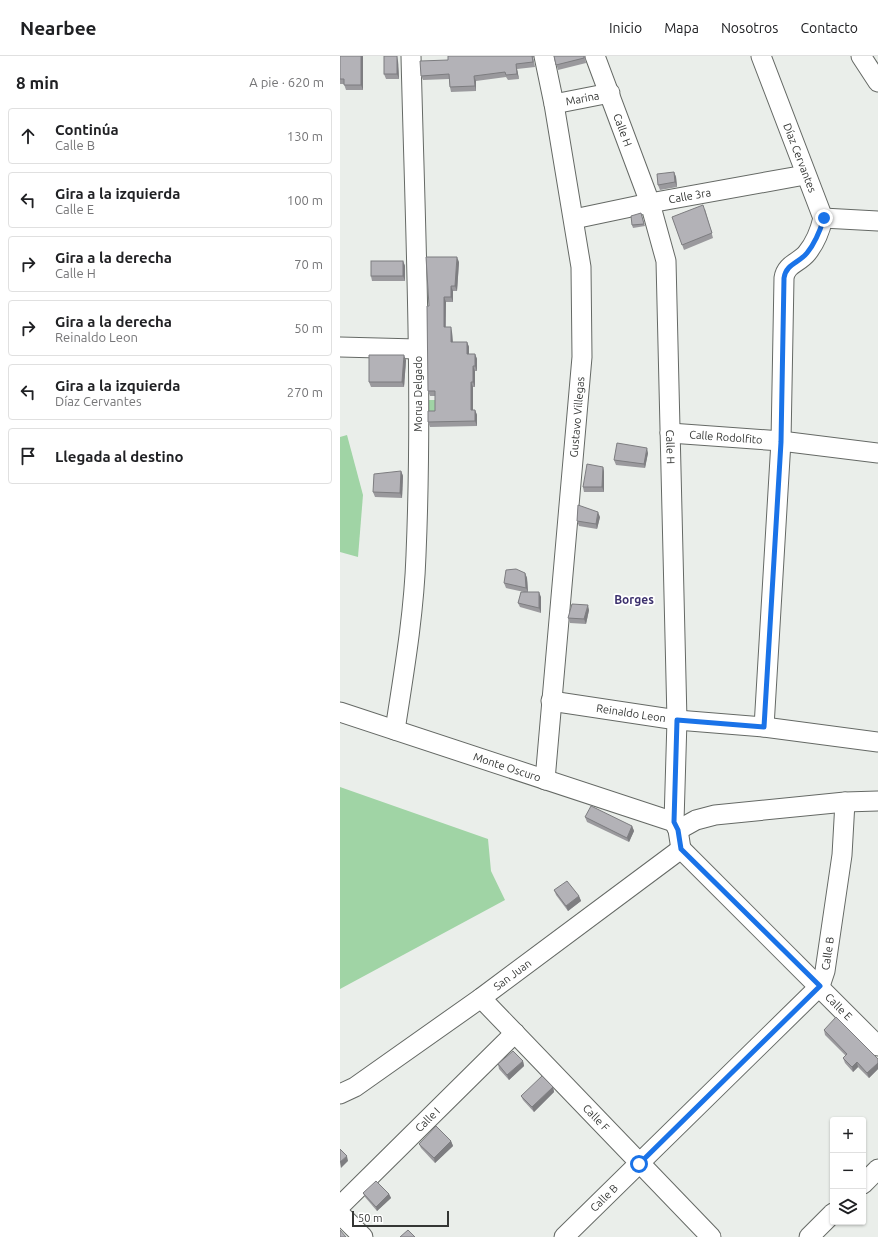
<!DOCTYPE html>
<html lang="es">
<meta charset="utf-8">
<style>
body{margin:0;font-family:Ubuntu,sans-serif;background:#f2f2f2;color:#202124}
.controls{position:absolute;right:12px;bottom:12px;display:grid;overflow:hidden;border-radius:4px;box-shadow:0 1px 3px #0004}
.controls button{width:36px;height:36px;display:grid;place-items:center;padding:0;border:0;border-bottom:1px solid #e0e0e0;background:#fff;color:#202124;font:20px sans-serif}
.scale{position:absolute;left:12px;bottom:10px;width:97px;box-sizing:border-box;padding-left:4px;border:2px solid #343634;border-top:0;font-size:11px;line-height:14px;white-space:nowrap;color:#343634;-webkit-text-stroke:3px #fff;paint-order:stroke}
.stop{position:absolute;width:12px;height:12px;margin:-9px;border:3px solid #1a73e8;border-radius:50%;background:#fff}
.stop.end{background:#1a73e8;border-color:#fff;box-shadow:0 1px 4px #0008}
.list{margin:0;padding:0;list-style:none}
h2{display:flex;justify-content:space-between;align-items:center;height:52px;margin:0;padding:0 16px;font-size:17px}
h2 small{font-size:13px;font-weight:400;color:#757577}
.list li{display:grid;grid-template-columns:26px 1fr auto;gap:12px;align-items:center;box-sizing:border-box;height:56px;margin:0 8px 8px;padding:0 8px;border:1px solid #e0e0e0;border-radius:4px}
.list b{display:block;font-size:15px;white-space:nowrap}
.list p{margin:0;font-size:13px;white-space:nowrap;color:#757577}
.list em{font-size:13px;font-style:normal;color:#757577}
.icon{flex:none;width:22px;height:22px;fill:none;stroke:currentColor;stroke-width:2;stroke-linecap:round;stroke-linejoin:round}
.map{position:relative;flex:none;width:538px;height:1181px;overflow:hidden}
header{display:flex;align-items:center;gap:24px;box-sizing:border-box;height:56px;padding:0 20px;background:#fff;border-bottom:1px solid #e0e0e0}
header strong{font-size:19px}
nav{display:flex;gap:22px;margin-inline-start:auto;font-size:14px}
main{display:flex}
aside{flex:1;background:#fff}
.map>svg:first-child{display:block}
.green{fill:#a0d4a5}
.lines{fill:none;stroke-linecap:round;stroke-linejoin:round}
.minor-casing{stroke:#656965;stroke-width:21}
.minor{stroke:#fff;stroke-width:19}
.wall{fill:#9a999d}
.shaded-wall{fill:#7d7d80}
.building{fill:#b3b2b7;stroke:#7d7d80}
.route{stroke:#1a73e8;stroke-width:5}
.labels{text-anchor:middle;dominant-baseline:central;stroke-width:3.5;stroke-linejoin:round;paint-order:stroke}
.street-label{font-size:11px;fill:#343634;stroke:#fff}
.neighbourhood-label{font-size:12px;font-weight:bold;fill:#3c316d;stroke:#fff}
</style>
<header>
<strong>Nearbee</strong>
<nav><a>Inicio</a><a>Mapa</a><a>Nosotros</a><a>Contacto</a></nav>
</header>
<main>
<aside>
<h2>8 min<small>A pie · 620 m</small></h2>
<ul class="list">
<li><svg class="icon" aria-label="ahead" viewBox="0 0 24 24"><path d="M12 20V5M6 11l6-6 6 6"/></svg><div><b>Continúa</b><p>Calle B</p></div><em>130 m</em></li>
<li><svg class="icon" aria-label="left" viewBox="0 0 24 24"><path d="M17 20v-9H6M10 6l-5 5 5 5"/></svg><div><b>Gira a la izquierda</b><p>Calle E</p></div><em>100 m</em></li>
<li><svg class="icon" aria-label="right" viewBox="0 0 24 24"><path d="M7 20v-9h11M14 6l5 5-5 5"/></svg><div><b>Gira a la derecha</b><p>Calle H</p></div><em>70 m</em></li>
<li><svg class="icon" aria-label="right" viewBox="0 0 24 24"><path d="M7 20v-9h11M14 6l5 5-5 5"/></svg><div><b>Gira a la derecha</b><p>Reinaldo Leon</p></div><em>50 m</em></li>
<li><svg class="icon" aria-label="left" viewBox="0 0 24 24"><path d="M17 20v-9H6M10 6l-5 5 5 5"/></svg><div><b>Gira a la izquierda</b><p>Díaz Cervantes</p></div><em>270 m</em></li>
<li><svg class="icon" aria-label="arrive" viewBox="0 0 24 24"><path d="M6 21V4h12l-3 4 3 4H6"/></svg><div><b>Llegada al destino</b></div></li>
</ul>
</aside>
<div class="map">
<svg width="538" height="1181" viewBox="0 0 538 1181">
<rect width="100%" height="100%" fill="#eaeeea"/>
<g class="green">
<rect x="83" y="344" width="14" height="14"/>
<path d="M7,379L23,439L18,501L0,496V381Z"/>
<path d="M0,731L148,783L151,815L165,844L0,933Z"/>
</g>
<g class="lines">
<defs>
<g id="minor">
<path d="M204,0L214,48L241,211L242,301L205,724"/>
<path id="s1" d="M255,0L310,147L326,205L337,664L334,766L338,774L341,793"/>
<path id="s2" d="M421,0L483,162C480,175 476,186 467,197C459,207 446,208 444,222L441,385L424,671"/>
<path d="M521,0L538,26"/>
<path id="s3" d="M214,48L270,37"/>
<path d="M483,162L538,165"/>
<path id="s4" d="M234,163L310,147L465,119"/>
<path d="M0,291L77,293"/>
<path id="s5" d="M330,377L441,385L538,397"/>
<path id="s6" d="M211,645L337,664L424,671L538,686"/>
<path id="s7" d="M0,656L334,766"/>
<path d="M55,674C64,616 74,558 76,499C83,333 75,166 71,0"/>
<path d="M338,774L356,764L375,759L505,746L538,745"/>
<path id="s8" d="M341,793L538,990"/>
<path id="s9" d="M141,942L371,1181"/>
<path id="s10" d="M0,1038L15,1031L141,942L341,793"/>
<path d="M523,1128L538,1113"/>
<path id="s11" d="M0,1150L175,977"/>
<path d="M0,1158L23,1181"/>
<path id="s12" d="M224,1181L480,930L485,915L502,799L505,746"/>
<path d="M469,1181L493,1157"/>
</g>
</defs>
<use href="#minor" class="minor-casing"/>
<use href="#minor" class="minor"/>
</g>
<g class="wall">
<path d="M0,0H23V34H6L4,28H0Z"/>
<path d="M108,0H194L193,2L195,11L177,13L179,23L168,24L166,21L136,25V35L111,36L110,31L109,23L83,24L81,20L108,4Z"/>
<path d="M214,0H245L246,7L218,14Z"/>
<path d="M58,5L59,23H46L44,18Z"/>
<path d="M334,116L336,121L337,131L320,134L318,129Z"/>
<path d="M365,153L373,182L344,194L332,161Z"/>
<path d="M301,157L305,170L293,172L292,169Z"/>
<path d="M63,205L65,210V225H32L31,220Z"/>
<path d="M119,206L117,235H113V246H106V271L112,276L113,286H127L129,291V298H135L137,303V315H135V331H133V354H135L137,359V370L90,371L88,366L95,355V340H90L88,335L89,250Z"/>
<path d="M66,304L64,331H31L29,326Z"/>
<path d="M308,397L305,412L276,409L274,404Z"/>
<path d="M263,411L264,416V436H244L243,431Z"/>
<path d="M61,415L63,420L62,442L35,441L33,436Z"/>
<path d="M260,461L257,473L239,470L237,465Z"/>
<path d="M185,517L187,522L188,536L201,541V557L180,551L178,547L184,536L166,532L164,527Z"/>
<path d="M249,554L246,568L230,567L228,562Z"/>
<path d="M245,761L292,770L294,775L289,786L247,766Z"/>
<path d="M214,834L239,840L241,845L228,855L216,839Z"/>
<path d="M484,974L538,1003V1013L529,1022L518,1011L513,1016L505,1007L503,1002L506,1000L485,979Z"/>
<path d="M183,1005L184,1010L169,1024L159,1013L158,1008Z"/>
<path d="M213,1031L214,1036L194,1056L183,1044L181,1040Z"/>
<path d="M111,1085L113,1090L95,1107L81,1092L79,1088Z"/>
<path d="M23,1137L49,1138L51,1142L37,1155L25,1141Z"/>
</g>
<g class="shaded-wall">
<path d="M21,0H23V34L21,29Z"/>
<path d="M57,0L58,5L59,23L57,18Z"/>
<path d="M192,0H194L193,2L195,11Z"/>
<path d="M176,8L179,23L177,18Z"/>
<path d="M134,20L136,25V35L135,30Z"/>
<path d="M334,116L336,121L337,131L335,126Z"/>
<path d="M117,201L119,206L117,235L115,230Z"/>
<path d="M63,205L65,210V225L63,220Z"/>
<path d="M111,230L113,235V246L111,241Z"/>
<path d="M104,241L106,246L105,276L104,271Z"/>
<path d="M111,271L112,276L113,291L111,286Z"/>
<path d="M127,286L129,291V303L127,298Z"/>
<path d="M135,298L137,303V315L135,310Z"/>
<path d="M64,299L66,304L64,331L62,326Z"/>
<path d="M133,310L135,315V331L133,326Z"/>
<path d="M131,326L133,331V359L131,354Z"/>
<path d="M135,354L137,359V370L135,365Z"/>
<path d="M307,392L308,397L305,412L304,408Z"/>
<path d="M263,411L264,416V436L262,431Z"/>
<path d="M61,415L63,420L62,442L60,437Z"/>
<path d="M258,456L260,461L257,473L256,468Z"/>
<path d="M185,517L187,522L188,536L186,532Z"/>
<path d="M199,536L201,541V557L199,552Z"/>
<path d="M248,549L249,554L246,568L244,563Z"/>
<path d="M292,770L294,775L289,786L287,782Z"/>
<path d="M239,840L241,845L228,855L226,850Z"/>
<path d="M183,1005L184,1010L169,1024L167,1019Z"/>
<path d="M517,1006L518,1011L513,1016L512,1011Z"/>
<path d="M538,1007V1013L529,1022L527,1017Z"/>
<path d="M213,1031L214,1036L194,1056L192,1051Z"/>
<path d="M111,1085L113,1090L95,1107L94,1102Z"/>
<path d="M7,1100L8,1105L1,1112L0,1106Z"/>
<path d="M49,1138L51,1142L37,1155L36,1151Z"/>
</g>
<g class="building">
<path d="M0,0H21V29H4V23H0Z"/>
<rect x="44" y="0" width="13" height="18"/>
<path d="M108,0H192L193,6L176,8L177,18L166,19L165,16L134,20L135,30L110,31L109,18L81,20L80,5L108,4Z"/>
<path d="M214,0H244V2L216,9Z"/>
<path d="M334,116L335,126L318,129L317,118Z"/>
<path d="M363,149L372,177L342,189L332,161Z"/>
<path d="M301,157L304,168L292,169L291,160Z"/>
<path d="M86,201H117L115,230H111V241H104V271H111V286H127V298H135V310H133V326H131V354H135V365L88,366V355H95V335H88L87,250H89Z"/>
<rect x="31" y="205" width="32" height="15"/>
<path d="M29,299H64L62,326H29Z"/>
<path d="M277,387L307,392L304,408L274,404Z"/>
<path d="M247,408L263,411L262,431H243Z"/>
<path d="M61,415L60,437L33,436L34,418Z"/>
<path d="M238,449L258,456L256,468L237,465Z"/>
<path d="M176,513L185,517L186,532L164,527L166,514Z"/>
<path d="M181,536H199V552L178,547Z"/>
<path d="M232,548L248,549L244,563L228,562Z"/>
<path d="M251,750L292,770L287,782L245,761Z"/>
<path d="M227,825L239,840L226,850L214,834Z"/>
<path d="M496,961L538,1003V1007L527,1017L517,1006L512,1011L503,1002L507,998L484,974Z"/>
<path d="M173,995L183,1005L167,1019L158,1008Z"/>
<path d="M202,1020L213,1031L192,1051L181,1040Z"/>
<path d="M96,1070L111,1085L94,1102L79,1088Z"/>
<path d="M0,1093L7,1100L0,1106Z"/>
<path d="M36,1125L49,1138L36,1151L23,1137Z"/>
<path d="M0,1174L6,1181H0Z"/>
<path d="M68,1174L75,1181H60Z"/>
</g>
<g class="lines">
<path class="route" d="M299,1108L480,930L341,793L338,774L334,766L337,664L424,671L441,386L444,222C446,208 459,207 467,197C476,186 480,175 484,162"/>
</g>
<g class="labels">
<g class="street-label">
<text stroke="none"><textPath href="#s3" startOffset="29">Marina</textPath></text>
<text stroke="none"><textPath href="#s1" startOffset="79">Calle H</textPath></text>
<text stroke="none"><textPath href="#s2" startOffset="109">Díaz Cervantes</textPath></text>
<text stroke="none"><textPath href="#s4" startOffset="118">Calle 3ra</textPath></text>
<text transform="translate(78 338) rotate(-90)">Morua Delgado</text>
<text transform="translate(237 361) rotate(-85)">Gustavo Villegas</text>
<text stroke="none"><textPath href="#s5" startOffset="56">Calle Rodolfito</textPath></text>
<text stroke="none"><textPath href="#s1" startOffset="403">Calle H</textPath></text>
<text stroke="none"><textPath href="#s6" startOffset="81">Reinaldo Leon</textPath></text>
<text stroke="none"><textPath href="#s7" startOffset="176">Monte Oscuro</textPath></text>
<text stroke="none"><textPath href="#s12" startOffset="392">Calle B</textPath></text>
<text stroke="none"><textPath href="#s10" startOffset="210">San Juan</textPath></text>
<text stroke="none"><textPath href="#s8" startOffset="223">Calle E</textPath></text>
<text stroke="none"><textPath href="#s9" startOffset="166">Calle F</textPath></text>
<text stroke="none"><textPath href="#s11" startOffset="123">Calle I</textPath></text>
<text stroke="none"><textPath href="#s12" startOffset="56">Calle B</textPath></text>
</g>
<g class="neighbourhood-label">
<text x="294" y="543">Borges</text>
</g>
</g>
</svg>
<div class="controls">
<button>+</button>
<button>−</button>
<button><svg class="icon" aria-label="layers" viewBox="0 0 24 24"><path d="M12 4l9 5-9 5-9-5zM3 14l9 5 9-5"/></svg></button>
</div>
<div class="scale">50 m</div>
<div class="stop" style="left:299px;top:1108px"></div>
<div class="stop end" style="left:484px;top:162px"></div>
</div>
</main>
